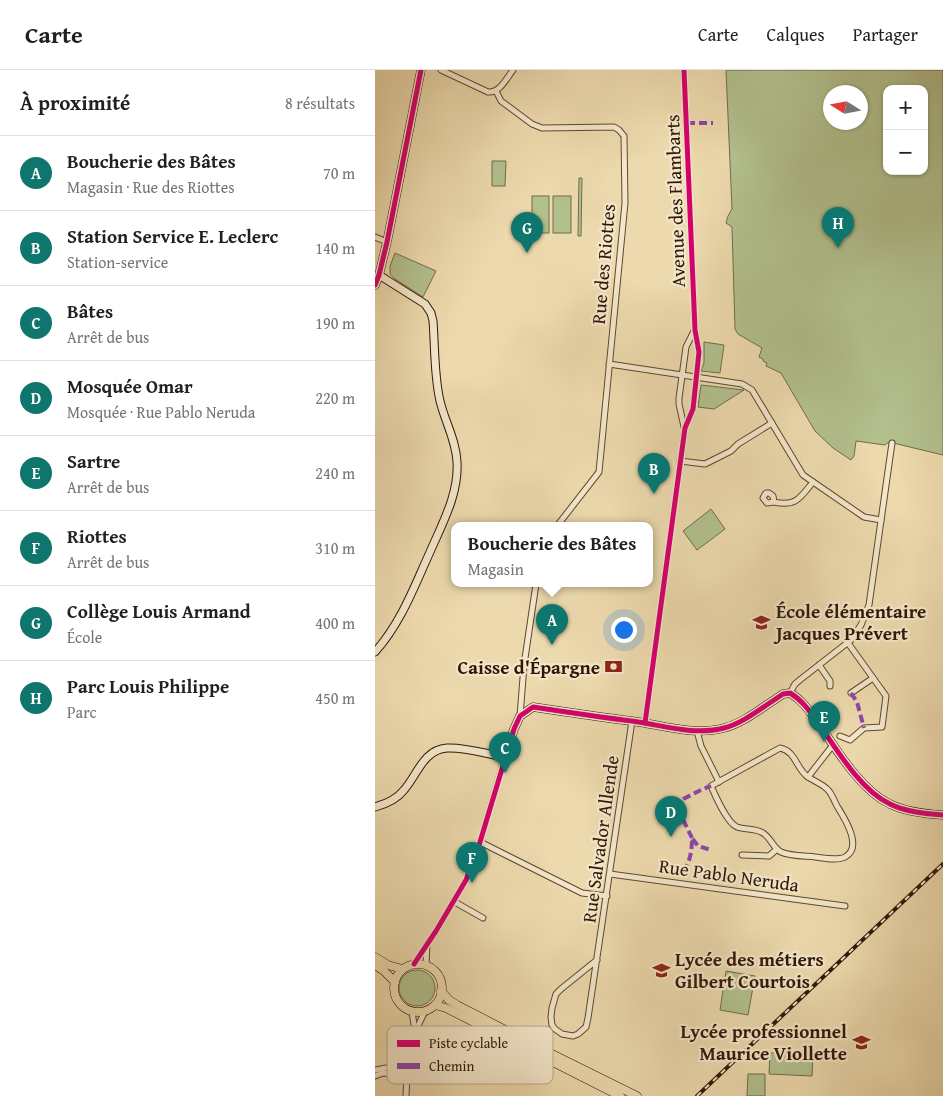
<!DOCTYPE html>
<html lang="fr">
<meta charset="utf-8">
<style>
body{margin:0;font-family:"Gentium Book Plus",serif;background:#f2f2f2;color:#202124}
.controls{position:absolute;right:15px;top:15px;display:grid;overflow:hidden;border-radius:10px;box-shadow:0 1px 4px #0004}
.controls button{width:45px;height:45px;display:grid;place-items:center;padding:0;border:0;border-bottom:1px solid #e0e0e0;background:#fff;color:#202124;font:25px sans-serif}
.compass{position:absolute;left:448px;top:15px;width:45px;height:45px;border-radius:50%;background:#fff;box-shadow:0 1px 4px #0004;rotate:281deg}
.you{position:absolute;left:248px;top:559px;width:18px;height:18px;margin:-12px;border:4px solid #fff;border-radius:50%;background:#1a73e8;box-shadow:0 0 0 8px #1a73e833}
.badge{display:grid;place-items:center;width:32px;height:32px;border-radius:50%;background:#0f766e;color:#fff;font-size:16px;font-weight:700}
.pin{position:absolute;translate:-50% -41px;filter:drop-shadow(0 1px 2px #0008)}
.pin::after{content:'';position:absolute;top:26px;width:18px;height:15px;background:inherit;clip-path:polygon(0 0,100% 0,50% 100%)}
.popup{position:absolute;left:76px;top:452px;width:202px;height:65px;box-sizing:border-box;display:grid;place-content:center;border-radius:10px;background:#fff;filter:drop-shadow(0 1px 4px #0005);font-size:16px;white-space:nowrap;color:#757577}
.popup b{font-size:19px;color:#202124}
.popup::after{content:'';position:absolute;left:50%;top:100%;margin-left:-10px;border:10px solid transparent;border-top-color:#fff}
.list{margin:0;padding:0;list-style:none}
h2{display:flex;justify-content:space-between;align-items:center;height:65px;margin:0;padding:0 20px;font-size:21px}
h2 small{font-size:16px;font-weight:400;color:#757577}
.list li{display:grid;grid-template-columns:32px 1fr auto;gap:15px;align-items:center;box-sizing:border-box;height:75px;padding:0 20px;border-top:1px solid #e0e0e0}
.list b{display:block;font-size:19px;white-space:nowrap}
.list p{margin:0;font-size:16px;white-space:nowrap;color:#757577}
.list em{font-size:16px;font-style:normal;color:#757577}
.map{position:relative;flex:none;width:568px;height:1026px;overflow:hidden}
header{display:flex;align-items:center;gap:30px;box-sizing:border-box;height:70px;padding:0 25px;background:#fff;border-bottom:1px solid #e0e0e0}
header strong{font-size:24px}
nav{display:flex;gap:28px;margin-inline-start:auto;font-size:18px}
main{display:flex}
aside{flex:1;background:#fff}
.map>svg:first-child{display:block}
.green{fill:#b2c08e;stroke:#706c4a;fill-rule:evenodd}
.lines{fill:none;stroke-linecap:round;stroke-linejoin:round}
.street-casing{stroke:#5e482f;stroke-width:7}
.secondary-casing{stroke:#2f1705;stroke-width:9}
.primary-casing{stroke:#2f1705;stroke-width:9}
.street{stroke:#f3e6ca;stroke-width:5}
.secondary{stroke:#f3e6ca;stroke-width:7}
.primary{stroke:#ecd9ad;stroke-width:8}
.rail-casing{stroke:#2f1705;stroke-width:4}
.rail{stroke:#f3e6ca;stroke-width:2;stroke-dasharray:5.5;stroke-linecap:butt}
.quiet{stroke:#8e44ad;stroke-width:4;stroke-dasharray:8 4;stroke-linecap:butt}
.cycleway-casing{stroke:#f3e6ca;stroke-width:8}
.cycleway{stroke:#d6006c;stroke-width:5}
.labels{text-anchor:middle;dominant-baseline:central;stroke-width:4.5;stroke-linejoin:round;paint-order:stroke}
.street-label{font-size:19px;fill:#2f1705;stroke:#f3e6ca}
.poi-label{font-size:19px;font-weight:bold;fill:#2f1705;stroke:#f3e6ca;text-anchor:start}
.key{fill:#f3e6ca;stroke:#b8a88f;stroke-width:1}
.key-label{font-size:14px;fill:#2f1705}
</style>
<header>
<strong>Carte</strong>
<nav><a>Carte</a><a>Calques</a><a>Partager</a></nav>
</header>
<main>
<aside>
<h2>À proximité<small>8 résultats</small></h2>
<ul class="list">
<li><span class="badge">A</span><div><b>Boucherie des Bâtes</b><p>Magasin · Rue des Riottes</p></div><em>70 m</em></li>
<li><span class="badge">B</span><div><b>Station Service E. Leclerc</b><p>Station-service</p></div><em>140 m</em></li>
<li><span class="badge">C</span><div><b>Bâtes</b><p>Arrêt de bus</p></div><em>190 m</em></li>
<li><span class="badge">D</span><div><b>Mosquée Omar</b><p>Mosquée · Rue Pablo Neruda</p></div><em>220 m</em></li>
<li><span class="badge">E</span><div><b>Sartre</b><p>Arrêt de bus</p></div><em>240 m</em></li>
<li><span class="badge">F</span><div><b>Riottes</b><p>Arrêt de bus</p></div><em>310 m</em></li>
<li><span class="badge">G</span><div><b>Collège Louis Armand</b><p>École</p></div><em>400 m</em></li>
<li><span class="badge">H</span><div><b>Parc Louis Philippe</b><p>Parc</p></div><em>450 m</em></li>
</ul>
</aside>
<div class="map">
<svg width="568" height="1026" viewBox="0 0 568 1026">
<rect width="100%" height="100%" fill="#ecd9ad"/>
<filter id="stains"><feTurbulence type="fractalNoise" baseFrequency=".004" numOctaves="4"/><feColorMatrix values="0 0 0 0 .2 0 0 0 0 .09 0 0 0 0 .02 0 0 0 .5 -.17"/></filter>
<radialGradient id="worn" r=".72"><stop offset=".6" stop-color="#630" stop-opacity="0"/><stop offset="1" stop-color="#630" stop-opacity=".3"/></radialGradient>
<g class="green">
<path d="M351,0H568V385L514,372L510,375L481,371L479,386L476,390L458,378L440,361L406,303L391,296L392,293L388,291V289L384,287L387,278L363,264L360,259L357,157L351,153L353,146L357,139ZM512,19H549V101H512ZM456,22H486V52H456Z"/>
<path d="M117,91H131L130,116H117Z"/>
<path d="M204,108H207L206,166H203Z"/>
<rect x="157" y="126" width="17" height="37"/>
<rect x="178" y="126" width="18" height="37"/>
<path d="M20,183L61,201L48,227L20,209L15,204V196Z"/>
<path d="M329,272L349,275L345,303L326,301L329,293Z"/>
<path d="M326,315L369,320L339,339L323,337Z"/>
<path d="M336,439L350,459L322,480L308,461Z"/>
<circle cx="42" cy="918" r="18"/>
<path d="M351,901L380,906L373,945L345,940Z"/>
<path d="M395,983L438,984L437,1006L394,1004Z"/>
<path d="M373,1004H390V1026H372Z"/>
</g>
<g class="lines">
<defs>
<g id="street">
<path d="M66,0L113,22C125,23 131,9 138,0"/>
<path d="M121,21L126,31L157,54L167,58L239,57L244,60L249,66L250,133L224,402L182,456"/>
<path d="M0,167L12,172"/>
<path d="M234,294L367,314L377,320L428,405L489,447L506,450"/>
<path d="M309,357L304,334V328L311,277L319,261"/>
<path d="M305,391L330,394L356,381L363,374L397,353"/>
<path d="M399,432L392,433L388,428L389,426L391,423H394L398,426L399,432C421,437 425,428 438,412"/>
<path d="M444,595L455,611V616"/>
<path d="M415,623L420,614L426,609L476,570L486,555L494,535L517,373"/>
<path d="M476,623L498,608"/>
<path d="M145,646L149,595L161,514"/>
<path d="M270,653L310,358L318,339L324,282L320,260L309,0"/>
<path d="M322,661L326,676L344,712"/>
<path d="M465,666L475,670L489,658L507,657L511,626L473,573"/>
<path d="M405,678C421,681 421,699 433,707C439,711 447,714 452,719C457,723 459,731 462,736C468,746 489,777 470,787C462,791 449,788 440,787C431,786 414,786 406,782C398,778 396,768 388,763C380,758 371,760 362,757C352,753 341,727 336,716Z"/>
<path d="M433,707L458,675"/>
<path d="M105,772L207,823L232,826"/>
<path d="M367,785L394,786L402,779"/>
<path d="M235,804L470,836"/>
<path d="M78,831L108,848"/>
<path d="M222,890L186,919L181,924L177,938L176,947L177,955L180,959L187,964L198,966L203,964L211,957L213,948L257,651"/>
<path d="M39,894L61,861L91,810L105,772L130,687"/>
<path d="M51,895L52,874"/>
<path d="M37,941L40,962"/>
<path d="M0,1000L11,998H32"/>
<path d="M0,1006L8,1003L32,1004"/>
<path d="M31,1026C32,1005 32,983 40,963C43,955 47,948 50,941"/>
</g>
<g id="secondary">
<path d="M0,215L4,205L12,172L46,0"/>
<path d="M0,582C26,553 39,517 55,482C67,454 84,424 82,392C81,370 70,352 65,331C59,305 60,277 58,251L56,243L50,234L4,205"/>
<path d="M0,737C11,734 22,729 29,720C43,704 48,680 72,678C90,677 112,684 130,687L139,659L145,646L158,637C191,642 224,647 257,651C287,655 319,666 349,658C368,653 385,639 402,628L408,624L415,623C429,631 437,645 446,657C463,682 487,721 515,734C531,742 551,744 568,745"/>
</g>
<g id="primary">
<path d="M0,887L13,895L27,899"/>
<circle cx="43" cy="918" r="24"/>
<path d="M0,895L9,901L20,912"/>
<path d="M66,921L74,930L82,935L171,981L262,1026"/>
<path d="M60,935L71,938L245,1026"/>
</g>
</defs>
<use href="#street" class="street-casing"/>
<use href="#secondary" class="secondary-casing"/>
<use href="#primary" class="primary-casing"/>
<use href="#street" class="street"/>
<use href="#secondary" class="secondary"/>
<use href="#primary" class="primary"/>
<defs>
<path id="rail" d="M322,1026L568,794"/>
</defs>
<use href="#rail" class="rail-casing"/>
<use href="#rail" class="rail"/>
<g class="quiet">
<path d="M312,53H338"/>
<path d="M476,623L482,632L489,658"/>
<path d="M317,768L300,733L328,719L336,716"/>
<path d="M297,802L303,804C315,799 317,780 317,768L323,776L336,780"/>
</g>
<defs>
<g id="cycleway">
<path d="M0,215L4,205L12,172L46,0"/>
<path d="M270,653L310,358L318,339L324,282L320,260L309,0"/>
<path d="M39,894L61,861L91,810L105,772L139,659L145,646L158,637C191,642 224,647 257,651C287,655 319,666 349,658C368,653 385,639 402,628L408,624L415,623C429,631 437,645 446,657C463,682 487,721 515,734C531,742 551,744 568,745"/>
</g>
</defs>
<use href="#cycleway" class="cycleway-casing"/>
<use href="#cycleway" class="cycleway"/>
</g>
<defs>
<symbol id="school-bare" viewBox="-9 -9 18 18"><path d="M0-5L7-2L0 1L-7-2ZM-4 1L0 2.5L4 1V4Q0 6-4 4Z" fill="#8f2418" stroke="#f3e6ca" stroke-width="2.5" paint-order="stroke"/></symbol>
<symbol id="bank-bare" viewBox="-9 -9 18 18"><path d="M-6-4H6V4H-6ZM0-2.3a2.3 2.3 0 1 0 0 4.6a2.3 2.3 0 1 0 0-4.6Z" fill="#8f2418" stroke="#f3e6ca" stroke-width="2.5" paint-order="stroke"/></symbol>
</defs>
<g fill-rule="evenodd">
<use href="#school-bare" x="374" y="540" width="25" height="25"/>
<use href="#bank-bare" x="226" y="584" width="25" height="25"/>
<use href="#school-bare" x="274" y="888" width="25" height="25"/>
<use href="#school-bare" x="474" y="960" width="25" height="25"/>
</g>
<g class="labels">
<g class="street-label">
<text transform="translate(300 131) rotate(-92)">Avenue des Flambarts</text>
<text transform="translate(228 194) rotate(-85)">Rue des Riottes</text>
<text transform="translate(225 769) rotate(-82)">Rue Salvador Allende</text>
<text transform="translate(354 805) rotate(8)">Rue Pablo Neruda</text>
</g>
<g class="poi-label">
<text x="401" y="541">École élémentaire<tspan x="401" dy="22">Jacques Prévert</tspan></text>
<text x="225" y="597" text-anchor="end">Caisse d'Épargne</text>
<text x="300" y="889">Lycée des métiers<tspan x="300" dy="22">Gilbert Courtois</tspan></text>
<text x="472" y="961" text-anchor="end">Lycée professionnel<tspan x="472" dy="22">Maurice Viollette</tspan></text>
</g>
</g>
<rect x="12" y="956" width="166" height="58" rx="8" class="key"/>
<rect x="22" y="970" width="23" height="7" fill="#d6006c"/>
<rect x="22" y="993" width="23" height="6" fill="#8e44ad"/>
<g class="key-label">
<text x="54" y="978">Piste cyclable</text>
<text x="54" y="1001">Chemin</text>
</g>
<rect width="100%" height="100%" filter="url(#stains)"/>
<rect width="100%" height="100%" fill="url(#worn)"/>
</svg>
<div class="controls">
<button>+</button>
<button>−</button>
</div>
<svg class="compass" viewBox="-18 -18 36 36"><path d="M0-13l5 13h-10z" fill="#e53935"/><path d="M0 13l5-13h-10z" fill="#757577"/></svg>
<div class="you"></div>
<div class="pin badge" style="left:177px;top:575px">A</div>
<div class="popup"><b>Boucherie des Bâtes</b>Magasin</div>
<div class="pin badge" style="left:279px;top:424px">B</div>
<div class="pin badge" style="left:130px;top:703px">C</div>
<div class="pin badge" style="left:296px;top:767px">D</div>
<div class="pin badge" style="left:449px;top:672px">E</div>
<div class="pin badge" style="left:97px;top:813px">F</div>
<div class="pin badge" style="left:152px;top:183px">G</div>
<div class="pin badge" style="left:463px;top:178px">H</div>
</div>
</main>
